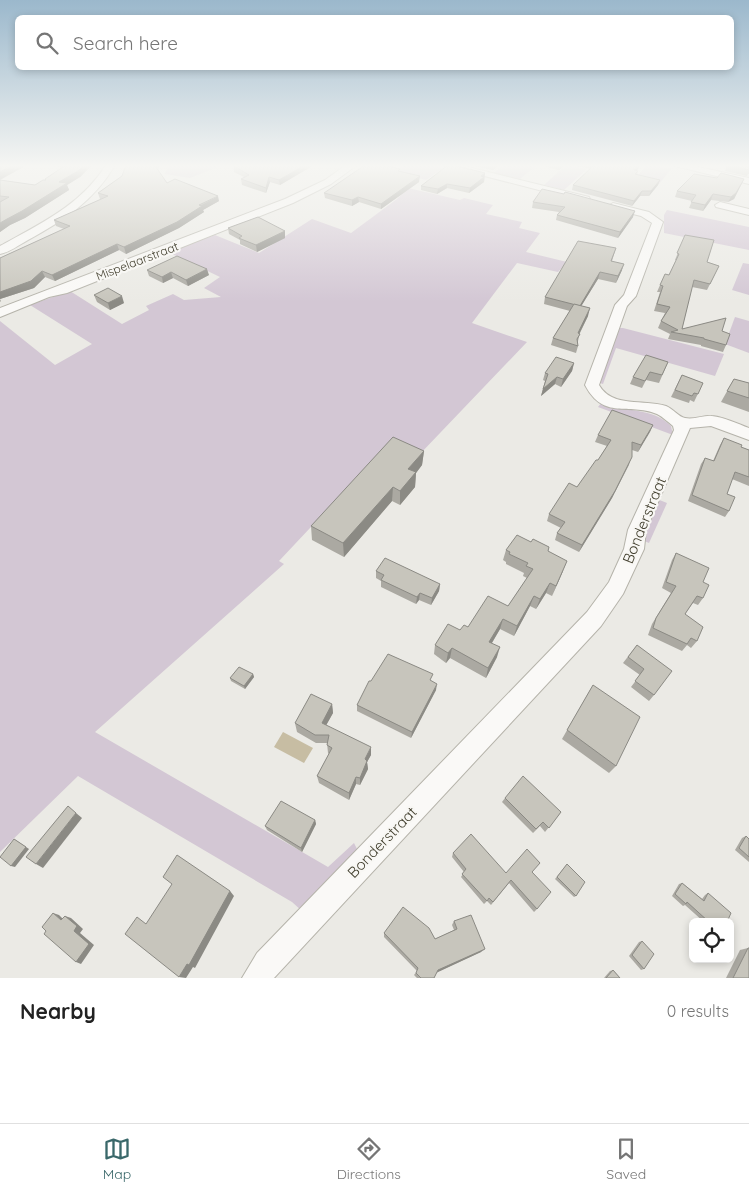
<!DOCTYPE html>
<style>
body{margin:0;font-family:Quicksand,sans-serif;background:#f6f6f6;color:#222}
.controls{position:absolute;right:15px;bottom:15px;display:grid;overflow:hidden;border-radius:8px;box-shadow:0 2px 8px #0003}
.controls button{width:45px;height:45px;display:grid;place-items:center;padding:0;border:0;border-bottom:1px solid #e0e0e0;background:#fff;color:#222;font:25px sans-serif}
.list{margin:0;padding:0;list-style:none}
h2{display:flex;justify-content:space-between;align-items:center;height:65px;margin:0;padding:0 20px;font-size:21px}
h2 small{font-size:16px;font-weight:400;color:#767676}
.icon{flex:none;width:28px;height:28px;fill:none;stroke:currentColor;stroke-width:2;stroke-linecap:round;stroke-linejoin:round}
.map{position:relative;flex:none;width:749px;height:978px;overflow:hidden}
.search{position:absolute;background:#fff;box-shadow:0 2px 8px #0003;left:15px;right:15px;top:15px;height:55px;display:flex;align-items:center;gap:12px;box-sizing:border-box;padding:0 18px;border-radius:8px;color:#767676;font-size:19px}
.sheet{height:145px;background:#fff}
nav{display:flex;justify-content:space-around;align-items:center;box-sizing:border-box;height:70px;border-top:1px solid #e0e0e0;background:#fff;font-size:14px;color:#767676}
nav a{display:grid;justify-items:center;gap:2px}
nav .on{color:#3a686a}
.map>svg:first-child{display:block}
.green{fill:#d3c7d4}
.water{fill:#c7bda3}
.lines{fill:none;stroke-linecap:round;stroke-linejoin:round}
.minor-casing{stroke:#b5b3aa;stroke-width:2}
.minor{fill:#faf9f7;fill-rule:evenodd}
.wall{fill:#aba9a2}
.shaded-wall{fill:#8b8a84}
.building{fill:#c7c5bc;stroke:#8b8a84}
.labels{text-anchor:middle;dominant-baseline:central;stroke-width:4.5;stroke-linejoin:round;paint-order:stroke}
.far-street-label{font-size:12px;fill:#423f2e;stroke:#f8f7f4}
.street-label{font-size:15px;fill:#423f2e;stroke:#f8f7f4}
</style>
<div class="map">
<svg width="749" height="978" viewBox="0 0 749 978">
<rect width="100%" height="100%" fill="#ebeae5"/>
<g class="green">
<path d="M168,165H223L190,178L165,174Z"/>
<path d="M404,165H431L443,168L426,180L395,172Z"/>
<path d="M504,165H537L520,179L494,173Z"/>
<path d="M566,165L587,169L564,190L544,185Z"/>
<path d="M646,165L672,168L659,184L636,178Z"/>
<path d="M408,188L460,200L464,198L493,205L486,214L522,222L519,228L540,233L526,252L567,262L558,272L517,263L472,323L527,342L419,455L389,444L279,561L284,564L95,732L328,867L354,843L359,853L302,911L292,902L78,776L0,852V321L55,365L92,344L30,305L70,291L122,324L149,310L146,306L173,294L184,300L221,297L204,288L220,277L168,252L215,235L259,253L312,219L351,233L397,199Z"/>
<path d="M667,210L749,227V250L664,233V215Z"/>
<path d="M743,263L749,264V295L732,290Z"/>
<path d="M735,317L749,321V353L725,344Z"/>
<path d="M617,328H623L724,354L715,376L616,348L603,384L597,382Z"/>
<path d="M602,402C625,413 653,407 671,426L673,435L598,407Z"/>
<path d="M657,499L667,503L649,543L642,540Z"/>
</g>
<path class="water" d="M283,732L313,748L304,763L274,747Z"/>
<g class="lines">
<defs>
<g id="minor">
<path d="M106,165H115C94,201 63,221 28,240C19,245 10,252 0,254V246C40,224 81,205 106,165Z"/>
<path d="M346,165H357L331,184L293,203L67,293L49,297L0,317V308L285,199L325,180Z"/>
<path d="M442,165H460L589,197L590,199L585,202Z"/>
<path d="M671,165H689L749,178V184Z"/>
<path d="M720,202L749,209V215L716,207L715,205Z"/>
<path d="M613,203L649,212L663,222L636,296L627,306L599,385C612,408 644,399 666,406C673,409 679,417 685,418C694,420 704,415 712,416C724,417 738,424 749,428V440L711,426L690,428L646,530L644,549L623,594L601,626L274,978H242L257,953L587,612L609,582L624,549L628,530L674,430L673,426C668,422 663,417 657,414C628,402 604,421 585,385L615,305L624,295L652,223L641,216L609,208L608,206Z"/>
</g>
</defs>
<use href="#minor" class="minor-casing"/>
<use href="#minor" class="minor"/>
</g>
<g class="wall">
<path d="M45,165H92L80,177L67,185L69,190L25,218L10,225L0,232V180L35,185L46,180L61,169L60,167Z"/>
<path d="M126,165H160L158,170L167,183L219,201L203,210L204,212L179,228L138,248L126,254L119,250L55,281L45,277L34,288L0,299L1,301L0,302V258L64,229L56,226L54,220L102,199H100L98,193L122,176Z"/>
<path d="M236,165H314L280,185L270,182L266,193L242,185L241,179L244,177L234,172V166Z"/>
<path d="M467,165H498L493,170Z"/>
<path d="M543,165H565L559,170L543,166Z"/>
<path d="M573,165H641L637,170L638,171L637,175L660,180L658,185L649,196H640L632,206L572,190L573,185L590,169Z"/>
<path d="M727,165H749V174H748L747,176L725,171Z"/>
<path d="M400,171L419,182L381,209L359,202L352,206L325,198L324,193Z"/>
<path d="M485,173L484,182L469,193L447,188L437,194L421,190V186Z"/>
<path d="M717,178L744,179L734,199L728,202L711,200L703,211L689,208L692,201L675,197L677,191Z"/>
<path d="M533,202L633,217L618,238L556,220L557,215L559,212L532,208Z"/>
<path d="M228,228L285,231V238L257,252L242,245L240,244V240L229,234Z"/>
<path d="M685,235L707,262L719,266L707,290L692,287L682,329L722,331L726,345L723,352L701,346V345L668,339L670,334L658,328L661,321L665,313L654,311L660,292H657L660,285L669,275L676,260H675Z"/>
<path d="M616,248L612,261L622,270L616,283L598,279L581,306L588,316L580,333L578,341V346L576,353L551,345L553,338L570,311L544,304L545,297Z"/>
<path d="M147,270L209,275L188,286L173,278L163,283L149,276Z"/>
<path d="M94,295L124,303L110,310L97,302Z"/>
<path d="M668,362L659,383L646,380L642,388L630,384L633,377Z"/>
<path d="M574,363L572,371L561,387L555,384L541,396L545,381L543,380L545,373Z"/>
<path d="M682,375L703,383L694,402L690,400L689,403L671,397Z"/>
<path d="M734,379L749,383V412L721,402Z"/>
<path d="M653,425L638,452L632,450L629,465L612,498L579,552L555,540L557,533L561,528L547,521L549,514L577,487L598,460L607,446L595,442L598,435Z"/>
<path d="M724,438L741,447L749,450V486L732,479L727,494L729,511L725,517L688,501L701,464L705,458L713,461L720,445Z"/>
<path d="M424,451L422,465L416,473L415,487L400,505L392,501L344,557L312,540L311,526Z"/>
<path d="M506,550L548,551L563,571L552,596L546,593L536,609L530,606L514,636L500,629L492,643L497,657L486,678L450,658L446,663L434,654L435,645L460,630L468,627L508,606L527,578L523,576L524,573L506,564V562L503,560Z"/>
<path d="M676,553L703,582V598L698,605L693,603L685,614L697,641L691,648L687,645L682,651L648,635L652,624L671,593L662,588L672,560Z"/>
<path d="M376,571L440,584L439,591L431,605L419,600L416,604L381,587V581L376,578Z"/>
<path d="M637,645L654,695L649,701L631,687L640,675L623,663Z"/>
<path d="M253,674L254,677L245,689L231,681L230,678Z"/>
<path d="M371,681H431L436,690L411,738L357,711V705Z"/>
<path d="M593,685L616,766L609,773L562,739Z"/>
<path d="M332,704L333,713L326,725L371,755L367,762L368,769L360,785L356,784L349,800L319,783L317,776L329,754L328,753L327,743H316L297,732L295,723Z"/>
<path d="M505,798L561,812L545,832L540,826L533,833L502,802Z"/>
<path d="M315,820L316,824L302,852L267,830L265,826Z"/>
<path d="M746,836L749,839V862L735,850L742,838Z"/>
<path d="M453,853L506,873L532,872L537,909L534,912L509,883L491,905L487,901L484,904L461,877L464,872L452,857Z"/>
<path d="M567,864L576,896L574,897L555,879Z"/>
<path d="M682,883L702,899L705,895L708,893L727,922H704L685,905L683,906L672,896L679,884Z"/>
<path d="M454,921L481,952L437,972L434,978H417L414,975L417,971L384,937V933L435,939L454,930L452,925Z"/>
<path d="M642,941L644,969L641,970L629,956L639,942Z"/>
<path d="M748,948L749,978H726L740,950Z"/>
<path d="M613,970L620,978H604L610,971Z"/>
</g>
<g class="shaded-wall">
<path d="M13,165H27L0,180V172Z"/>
<path d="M84,165H92L80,177L67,185L69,190L25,218L10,225L0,232V223Z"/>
<path d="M305,165H314L280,185L279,180Z"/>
<path d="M494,165H498L493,170V166Z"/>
<path d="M560,165H565L559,170Z"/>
<path d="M638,165H641L633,175L634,170Z"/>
<path d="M485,173L484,182L469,193L470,188Z"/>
<path d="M420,176L419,182L381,209V204Z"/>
<path d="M269,177L270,182L266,193V188Z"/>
<path d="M744,179L734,199L728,202L731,197Z"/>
<path d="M660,180L658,185L649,196L651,191Z"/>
<path d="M447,184V188L437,194L438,189Z"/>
<path d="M642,191L640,196L632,206L634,201Z"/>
<path d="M713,194L711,200L703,211L705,205Z"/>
<path d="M218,196L219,201L203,210L204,212L179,228L126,254L124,247Z"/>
<path d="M358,197L359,202L352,206V200Z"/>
<path d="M635,211L633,217L618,238L620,232Z"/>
<path d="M285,231V238L257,252L256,245Z"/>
<path d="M117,244L119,250L55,281L52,275Z"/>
<path d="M624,264L622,270L616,283L618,276Z"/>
<path d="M207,269L209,275L188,286L186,280Z"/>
<path d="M42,271L45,277L34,288L0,299V292Z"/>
<path d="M171,272L173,278L163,283L162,277Z"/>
<path d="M600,272L598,279L577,313L579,306Z"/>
<path d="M122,296L124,303L110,310L108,303Z"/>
<path d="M590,308L588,316L576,340L578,333Z"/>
<path d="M574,363L572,371L561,387L563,379Z"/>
<path d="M557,377L555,384L541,396L543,389Z"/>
<path d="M653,425L650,432L638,452L641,445Z"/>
<path d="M424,451L422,465L416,473L415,487L400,505V491L408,469Z"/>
<path d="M632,457L612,498L579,552L582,545Z"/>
<path d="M393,487L392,501L344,557L343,543Z"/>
<path d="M567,561L563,571L552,596L556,586Z"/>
<path d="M550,583L546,593L536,609L540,599Z"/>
<path d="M440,584L439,591L431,605L432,598Z"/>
<path d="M420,593L419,600L416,604L417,597Z"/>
<path d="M534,596L530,606L514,636L517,626Z"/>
<path d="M503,619L500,629L487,651L489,642Z"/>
<path d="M500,647L497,657L486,678L488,668Z"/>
<path d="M452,648L450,658L446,663L448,653Z"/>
<path d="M253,674L254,677L245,689L244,686Z"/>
<path d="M437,684L436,690L411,738L412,732Z"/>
<path d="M332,704L333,713L323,731L322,723Z"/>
<path d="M371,747V755L367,762L368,769L360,785V778L365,759Z"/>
<path d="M356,777V784L349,800V793Z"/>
<path d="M76,813L82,818L43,868L36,864Z"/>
<path d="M315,820L316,824L302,852L301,848Z"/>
<path d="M14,839L29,849L15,867L11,866Z"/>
<path d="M230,891L234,896L195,968L193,967L186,978L179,977Z"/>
<path d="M53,913L59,915L67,923L61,920Z"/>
<path d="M65,916L71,918L83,929L80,933L94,945L81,964L76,962L74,931Z"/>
<path d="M485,949L481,952L436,973L438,970Z"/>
</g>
<g class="building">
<path d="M0,165H13L0,172Z"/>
<path d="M66,165H84L78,171L59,182L67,183L22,211L7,219L0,223V202L9,197L0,196V180L35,185L43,180H46L45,179Z"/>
<path d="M126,165H157L156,167L167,183L175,179L218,196L199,205L202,206L177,222L124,247L117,244L52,275L42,271L31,281L0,292V258L70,226L54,220L108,196L98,193L122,176Z"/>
<path d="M236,165H305L279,180L269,177L266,188L241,179L249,175L234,166Z"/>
<path d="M365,165H385L400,169L398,171L420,176L381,204L358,197L352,200L324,193Z"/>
<path d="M448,165H453L485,173L481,176L484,177L470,188L447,184L438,189L421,186Z"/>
<path d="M594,165H638L634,170L638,171L635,174L660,180L651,191H642L634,201L573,185Z"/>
<path d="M728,165H749V170Z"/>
<path d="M721,173L744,179L736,193L731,197L713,194L705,205L691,202L696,195L677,191L694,174L717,178Z"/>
<path d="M542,189L564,194L565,192L635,211L620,232L557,215L565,207L533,202Z"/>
<path d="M258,217L285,231L256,245L241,239L239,238L242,236L228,228Z"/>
<path d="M685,235L714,240L707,262L719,266L710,284L694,280L682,329L726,318L722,331L730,334L726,345L704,339V338L671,332L678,330L661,321L670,307L657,304L663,286L660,285L665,274L669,275L679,254L677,253Z"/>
<path d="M578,241L616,248L611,261L624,264L618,276L600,272L580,306L545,297Z"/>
<path d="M177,256L207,269L186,280L171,272L162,277L147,270Z"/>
<path d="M108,288L122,296L108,303L94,295Z"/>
<path d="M574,304L590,308L578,333L580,334L577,339L578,346L553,338Z"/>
<path d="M646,355L668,362L662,375L650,372L645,381L633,377Z"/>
<path d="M556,357L574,363L563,379L557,377L543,389L548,374L545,373Z"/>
<path d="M682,375L703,383L698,394L694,393L692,396L675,390Z"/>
<path d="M734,379L749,383V398L727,391Z"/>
<path d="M612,410L653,425L641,445L632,442V457L615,491L582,545L557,533L565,522L549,514L569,483L577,487L596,460H598L611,440L598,435Z"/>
<path d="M393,437L424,451L408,469L416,472L400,491L393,487L343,543L311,526Z"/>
<path d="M724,438L742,445L741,447L749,450V477L735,472L727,494L735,497L729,511L692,495L705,458L714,461Z"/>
<path d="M517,535L531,542L533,539L549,547L548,551L567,561L556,586L550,583L540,599L534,596L517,626L503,619L489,642L500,647L488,668L452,648L448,653L435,645L448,624L460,630L464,625L468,627L488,596L508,606L533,569L526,566L528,563L509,554L510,552L506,550Z"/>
<path d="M676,553L709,568L703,582L709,585L703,598L697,596L685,614L703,627L697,641L691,638L687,644L653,628L656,618L676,586L666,582Z"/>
<path d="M385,558L440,584L432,598L420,593L417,597L381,580L384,575L376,571Z"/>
<path d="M637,645L672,671L654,695L635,681L644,669L628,657Z"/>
<path d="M388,654L433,674L430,680L437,684L412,732L357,705L369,681H371Z"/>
<path d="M239,667L253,674L244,686L230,678Z"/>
<path d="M593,685L640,717L616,766L567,730Z"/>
<path d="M311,694L332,704L322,723L371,747L365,759L367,761L360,778L356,777L349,793L317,776L332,748L327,745L329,735H315L295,723Z"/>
<path d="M523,776L561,812L549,828L543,822L536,829L505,798Z"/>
<path d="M281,801L315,820L301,848L265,826Z"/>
<path d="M68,806L76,813L36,864L26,857Z"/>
<path d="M471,834L506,873L527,849L540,863L532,872L551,892L537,909L511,880L493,902L489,898L487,901L462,874L466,869L453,853Z"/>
<path d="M746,836L749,839V857L739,848Z"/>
<path d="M14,839L26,847L11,866L0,857Z"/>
<path d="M177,855L230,891L189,965L187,964L179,977L125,934L137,917L146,924L172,884L163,877Z"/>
<path d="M567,864L585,882L576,896L557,877Z"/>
<path d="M682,883L704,901L708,893L731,913L727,922H709L687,902L686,904L675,894Z"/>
<path d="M403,907L429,928L435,939L457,929L454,921L471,915L485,949L438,970L434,978H421L416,973L418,968L384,933Z"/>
<path d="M53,913L61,920L65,916L77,926L74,931L89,944L76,962L44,934L46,931L42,927Z"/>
<path d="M642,941L654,954L644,969L632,955Z"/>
<path d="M748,948H749V978H733Z"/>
<path d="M613,970L620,978H606Z"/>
</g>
<linearGradient id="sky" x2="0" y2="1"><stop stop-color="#9bb8cc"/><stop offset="0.55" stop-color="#f6f6f3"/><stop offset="1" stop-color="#f6f6f3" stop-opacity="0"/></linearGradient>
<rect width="749" height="302" fill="url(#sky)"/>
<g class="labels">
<g class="far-street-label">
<text transform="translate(137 261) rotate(-21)">Mispelaarstraat</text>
</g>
<g class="street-label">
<text transform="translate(644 520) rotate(-68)">Bonderstraat</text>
<text transform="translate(382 842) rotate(-46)">Bonderstraat</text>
</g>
</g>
</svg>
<div class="controls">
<button><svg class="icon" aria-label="locate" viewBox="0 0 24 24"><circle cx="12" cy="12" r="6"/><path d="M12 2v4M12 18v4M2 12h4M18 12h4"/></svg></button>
</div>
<div class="search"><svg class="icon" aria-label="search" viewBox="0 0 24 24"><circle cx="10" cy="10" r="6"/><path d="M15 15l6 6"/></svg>Search here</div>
</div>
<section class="sheet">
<h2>Nearby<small>0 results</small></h2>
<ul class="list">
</ul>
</section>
<nav>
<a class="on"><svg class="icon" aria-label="map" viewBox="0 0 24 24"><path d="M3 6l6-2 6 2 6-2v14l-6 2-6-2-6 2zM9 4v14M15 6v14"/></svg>Map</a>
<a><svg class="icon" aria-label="directions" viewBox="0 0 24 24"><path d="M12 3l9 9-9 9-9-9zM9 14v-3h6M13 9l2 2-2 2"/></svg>Directions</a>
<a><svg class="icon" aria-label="saved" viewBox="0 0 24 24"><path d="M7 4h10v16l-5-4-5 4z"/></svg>Saved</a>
</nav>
